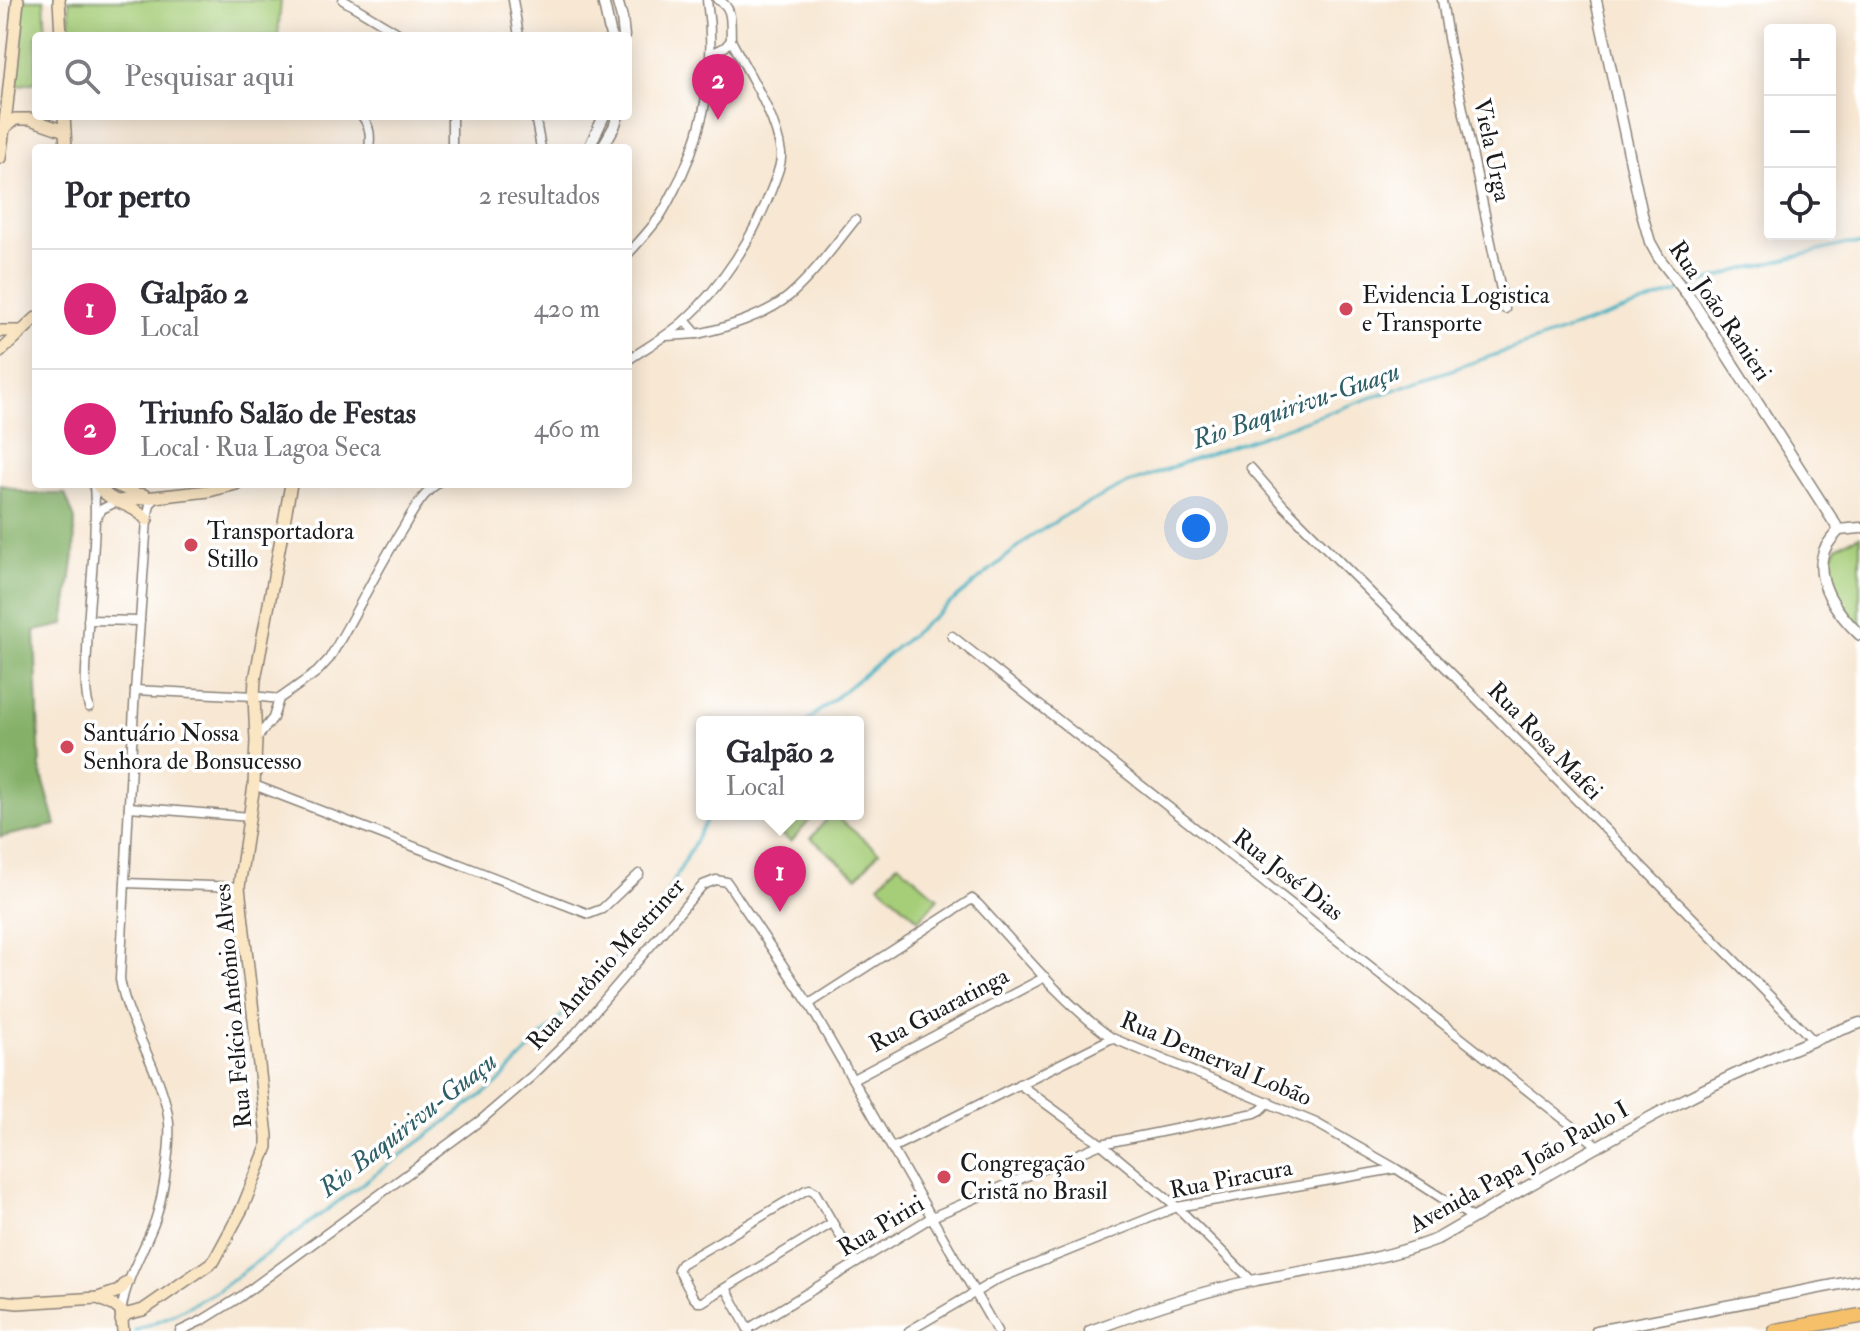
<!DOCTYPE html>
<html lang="pt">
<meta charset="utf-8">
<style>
body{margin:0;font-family:"IM FELL Double Pica",serif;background:#f7f7f7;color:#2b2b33}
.controls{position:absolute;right:24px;top:24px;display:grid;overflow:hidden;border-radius:8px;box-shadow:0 4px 20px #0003}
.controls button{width:72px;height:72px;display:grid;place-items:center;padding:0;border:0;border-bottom:2px solid #e1e1e2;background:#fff;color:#2b2b33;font:40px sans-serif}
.you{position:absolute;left:1196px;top:528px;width:28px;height:28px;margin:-20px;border:6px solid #fff;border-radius:50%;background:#1a73e8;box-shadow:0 0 0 12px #1a73e833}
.badge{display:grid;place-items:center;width:52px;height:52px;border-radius:50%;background:#db2777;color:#fff;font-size:26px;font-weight:700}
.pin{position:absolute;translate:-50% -66px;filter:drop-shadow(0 2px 4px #0008)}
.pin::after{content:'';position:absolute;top:42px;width:28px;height:24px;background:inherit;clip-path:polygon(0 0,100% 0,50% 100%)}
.popup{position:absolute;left:696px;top:716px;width:168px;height:104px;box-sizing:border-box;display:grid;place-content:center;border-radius:8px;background:#fff;filter:drop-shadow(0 2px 6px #0005);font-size:26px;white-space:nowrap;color:#7c7c81}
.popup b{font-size:30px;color:#2b2b33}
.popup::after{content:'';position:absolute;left:50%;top:100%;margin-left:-16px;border:16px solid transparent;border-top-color:#fff}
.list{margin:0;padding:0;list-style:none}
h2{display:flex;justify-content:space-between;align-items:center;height:104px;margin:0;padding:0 32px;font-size:34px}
h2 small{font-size:26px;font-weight:400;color:#7c7c81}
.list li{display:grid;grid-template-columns:52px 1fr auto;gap:24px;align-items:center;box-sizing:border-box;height:120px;padding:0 32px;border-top:2px solid #e1e1e2}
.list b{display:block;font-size:30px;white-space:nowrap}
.list p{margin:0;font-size:26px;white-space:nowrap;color:#7c7c81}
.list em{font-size:26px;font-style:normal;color:#7c7c81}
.icon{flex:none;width:44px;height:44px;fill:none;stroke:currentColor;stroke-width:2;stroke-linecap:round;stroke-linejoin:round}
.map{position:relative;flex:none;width:1860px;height:1331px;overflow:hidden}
.search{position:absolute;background:#fff;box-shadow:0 4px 20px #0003;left:32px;top:32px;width:600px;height:88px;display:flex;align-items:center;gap:20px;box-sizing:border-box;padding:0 28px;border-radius:8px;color:#7c7c81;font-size:30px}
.panel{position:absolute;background:#fff;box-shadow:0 4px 20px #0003;left:32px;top:144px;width:600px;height:344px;border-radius:8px}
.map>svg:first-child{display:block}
.green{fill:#a6cd78;stroke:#61744a;stroke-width:2}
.forest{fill:#84b068;stroke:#506642;stroke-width:2}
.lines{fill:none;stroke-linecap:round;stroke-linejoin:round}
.stream{stroke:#44b1c2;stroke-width:3}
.minor-casing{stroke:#8a8278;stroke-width:11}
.tertiary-casing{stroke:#8a8278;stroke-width:13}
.secondary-casing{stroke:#8a8278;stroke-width:14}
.motorway-casing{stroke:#8a8278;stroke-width:17}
.minor{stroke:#fff;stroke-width:8}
.tertiary{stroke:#fff;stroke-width:10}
.secondary{stroke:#fbe6c4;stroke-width:11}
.motorway{stroke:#f6c06b;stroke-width:14}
.poi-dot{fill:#d1495b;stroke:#fff;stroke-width:3}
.labels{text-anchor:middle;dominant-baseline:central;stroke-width:7;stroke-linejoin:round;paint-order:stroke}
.street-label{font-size:24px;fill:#1c1c1c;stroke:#fff}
.poi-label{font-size:24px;fill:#1c1c1c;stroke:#fff;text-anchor:start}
.water-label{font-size:26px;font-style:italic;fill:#2e5f67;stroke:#fff}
</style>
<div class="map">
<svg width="1860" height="1331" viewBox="0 0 1860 1331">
<rect width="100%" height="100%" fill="#fff"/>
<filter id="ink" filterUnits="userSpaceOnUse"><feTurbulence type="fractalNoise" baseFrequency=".0125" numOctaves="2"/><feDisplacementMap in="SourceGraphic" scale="16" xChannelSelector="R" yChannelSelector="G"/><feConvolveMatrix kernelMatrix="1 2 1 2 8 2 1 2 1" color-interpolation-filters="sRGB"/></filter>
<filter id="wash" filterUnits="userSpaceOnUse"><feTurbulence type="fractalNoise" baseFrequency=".006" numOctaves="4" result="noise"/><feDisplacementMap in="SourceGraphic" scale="32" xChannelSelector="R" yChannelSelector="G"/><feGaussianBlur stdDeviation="1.8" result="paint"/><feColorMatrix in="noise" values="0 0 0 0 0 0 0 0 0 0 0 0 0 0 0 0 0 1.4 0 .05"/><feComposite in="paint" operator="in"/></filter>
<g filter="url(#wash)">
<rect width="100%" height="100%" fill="#f7e7d3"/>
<g class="green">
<path d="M23,0H44L46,36H36V82L16,86Z"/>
<path d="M69,0H281L278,36H70Z"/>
<path d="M1860,536V626C1844,607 1824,585 1832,559C1833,555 1834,550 1837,547C1843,542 1853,539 1860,536Z"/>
<path d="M780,814H815L791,842L771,825Z"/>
<path d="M831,814H833L879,852L857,877L811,838Z"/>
<path d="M898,863L938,898L919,920L879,885Z"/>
</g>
<path class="forest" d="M0,484L29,494H65L75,520L74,555L64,625L35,631L40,768L56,825L0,837Z"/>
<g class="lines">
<g class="stream">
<path d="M1686,288L1737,271L1847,244H1860"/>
<path d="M806,722L1029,538L1069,513L1122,486L1189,461L1679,291"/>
<path d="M134,1331L170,1316L217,1291L497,1084L654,918L710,814"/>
</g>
</g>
</g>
<g filter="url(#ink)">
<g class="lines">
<defs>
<g id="minor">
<path d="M343,0L403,36"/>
<path d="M513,0L519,36"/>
<path d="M1442,0L1448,38L1505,309"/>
<path d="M711,54L725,47L731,40C730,24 734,7 718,0"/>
<path d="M362,116C370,127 371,135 369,148"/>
<path d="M535,116L541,148"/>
<path d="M452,148V116"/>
<path d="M628,254C639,242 651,229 660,216C668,204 674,190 681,177C707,121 716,61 707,0"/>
<path d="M697,334C726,328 766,315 789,296C814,274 834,246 855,220"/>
<path d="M667,336L697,334L685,320"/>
<path d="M628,360C647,347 667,336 684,321C722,286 754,237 772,188C776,177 782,165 781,153C776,115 748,73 731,40"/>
<path d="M1251,468L1284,506L1470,692L1812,1039"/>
<path d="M97,517L102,509L118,501"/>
<path d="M88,620L140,621"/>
<path d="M952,636L1599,1147"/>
<path d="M135,690L254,696L279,699"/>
<path d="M89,707C84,689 86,670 87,652C88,596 98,540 94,484"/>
<path d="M256,739L273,718L279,699L317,672L329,659C355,616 376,571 403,528C412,513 422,494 437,484"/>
<path d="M254,785L589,914L602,909L639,874"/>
<path d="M129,807L250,817"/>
<path d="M125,883L239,887"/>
<path d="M809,1004L972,899L978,904C1018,947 1064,1005 1112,1038L1316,1123L1395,1168L1473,1218"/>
<path d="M853,1079L1045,977"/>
<path d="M1019,1084L1101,1144L1177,1207L1252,1281"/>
<path d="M892,1148L1112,1038"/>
<path d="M832,1223L702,1302H698L693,1297L678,1269L681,1264L806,1190L810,1189L815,1192L856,1263"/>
<path d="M726,1288L749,1331"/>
<path d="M121,1311C127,1276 140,1258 153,1226C162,1204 171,1148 169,1123C165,1076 128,1027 120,979L134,706L147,520L150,504L156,498"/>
<path d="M748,1329L932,1217L1101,1144L1255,1113L1261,1110L1269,1102"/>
<path d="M180,1331L203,1320L240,1297L481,1120L532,1076L575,1034L703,885L716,880L727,882L809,1004L997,1331"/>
<path d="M909,1331L998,1279L1177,1207L1394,1169"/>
</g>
<g id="tertiary">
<path d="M603,0L611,36"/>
<path d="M617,0L622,18L624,36"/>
<path d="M1596,0L1642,214L1650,242L1659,258L1693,302L1839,530"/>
<path d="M589,148L604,116"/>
<path d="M602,148L614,127L618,116"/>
<path d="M1860,528L1839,530C1834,536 1827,543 1824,551C1813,582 1839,615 1860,635"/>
<path d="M1090,1331C1143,1311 1201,1291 1256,1280C1317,1268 1378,1262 1437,1239C1574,1160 1710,1075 1860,1023"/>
<path d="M1597,1331L1860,1280"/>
</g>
<g id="secondary">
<path d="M59,0L61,36"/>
<path d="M64,116L66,148"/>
<path d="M4,128L15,119H30L65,131"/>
<path d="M0,158L7,106L18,0"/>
<path d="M0,331H21"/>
<path d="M0,352L36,318"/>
<path d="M97,484C110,505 130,501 147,520"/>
<path d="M114,484L136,494L144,495"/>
<path d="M118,501L209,491L236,484"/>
<path d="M98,1298L119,1291L127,1282"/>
<path d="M0,1301L18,1303L98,1298L115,1306L121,1311L123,1331"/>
<path d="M121,1320L127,1314L143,1310L214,1261L242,1209L267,1147V1136L239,887L254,785L256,741L254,696L255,680L291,484"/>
</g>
<path id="motorway" d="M1776,1331L1860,1316"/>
</defs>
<use href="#minor" class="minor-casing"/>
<use href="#tertiary" class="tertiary-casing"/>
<use href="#secondary" class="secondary-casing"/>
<use href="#motorway" class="motorway-casing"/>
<use href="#minor" class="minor"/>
<use href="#tertiary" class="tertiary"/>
<use href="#secondary" class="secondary"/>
<use href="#motorway" class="motorway"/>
</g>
</g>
<g class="poi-dot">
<circle cx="1346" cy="309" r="8"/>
<circle cx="191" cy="545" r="8"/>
<circle cx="67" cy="747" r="8"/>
<circle cx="944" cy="1177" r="8"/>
</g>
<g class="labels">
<g class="street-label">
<text transform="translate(1492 150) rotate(78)">Viela Urga</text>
<text transform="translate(1720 311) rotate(56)">Rua João Ranieri</text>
<text transform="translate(1545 741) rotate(46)">Rua Rosa Mafei</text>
<text transform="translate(1288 875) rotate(38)">Rua José Dias</text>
<text transform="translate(606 964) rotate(-48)">Rua Antônio Mestriner</text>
<text transform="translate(233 1006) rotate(-95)">Rua Felício Antônio Alves</text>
<text transform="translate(939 1010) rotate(-28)">Rua Guaratinga</text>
<text transform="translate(1216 1059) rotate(23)">Rua Demerval Lobão</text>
<text transform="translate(1519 1167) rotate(-29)">Avenida Papa João Paulo I</text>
<text transform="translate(1231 1179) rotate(-11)">Rua Piracura</text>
<text transform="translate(881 1226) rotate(-31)">Rua Piriri</text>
</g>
<g class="poi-label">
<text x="1362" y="295">Evidencia Logistica<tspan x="1362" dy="28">e Transporte</tspan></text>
<text x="207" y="531">Transportadora<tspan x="207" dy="28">Stillo</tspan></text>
<text x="83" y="733">Santuário Nossa<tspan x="83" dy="28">Senhora de Bonsucesso</tspan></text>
<text x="960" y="1163">Congregação<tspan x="960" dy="28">Cristã no Brasil</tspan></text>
</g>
<g class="water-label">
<text transform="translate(1296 406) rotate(-19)">Rio Baquirivu-Guaçu</text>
<text transform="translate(408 1125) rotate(-38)">Rio Baquirivu-Guaçu</text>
</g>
</g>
</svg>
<div class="controls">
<button>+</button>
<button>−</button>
<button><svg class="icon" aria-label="locate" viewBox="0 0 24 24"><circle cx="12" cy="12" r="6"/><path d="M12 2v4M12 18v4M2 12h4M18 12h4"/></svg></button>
</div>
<div class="you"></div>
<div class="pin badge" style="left:780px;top:912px">1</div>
<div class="popup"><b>Galpão 2</b>Local</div>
<div class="pin badge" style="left:718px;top:120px">2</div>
<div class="search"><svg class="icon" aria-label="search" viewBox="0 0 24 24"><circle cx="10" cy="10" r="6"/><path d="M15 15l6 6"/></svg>Pesquisar aqui</div>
<section class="panel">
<h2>Por perto<small>2 resultados</small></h2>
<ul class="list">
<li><span class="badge">1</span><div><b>Galpão 2</b><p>Local</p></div><em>420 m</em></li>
<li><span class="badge">2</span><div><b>Triunfo Salão de Festas</b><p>Local · Rua Lagoa Seca</p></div><em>460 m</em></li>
</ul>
</section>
</div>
